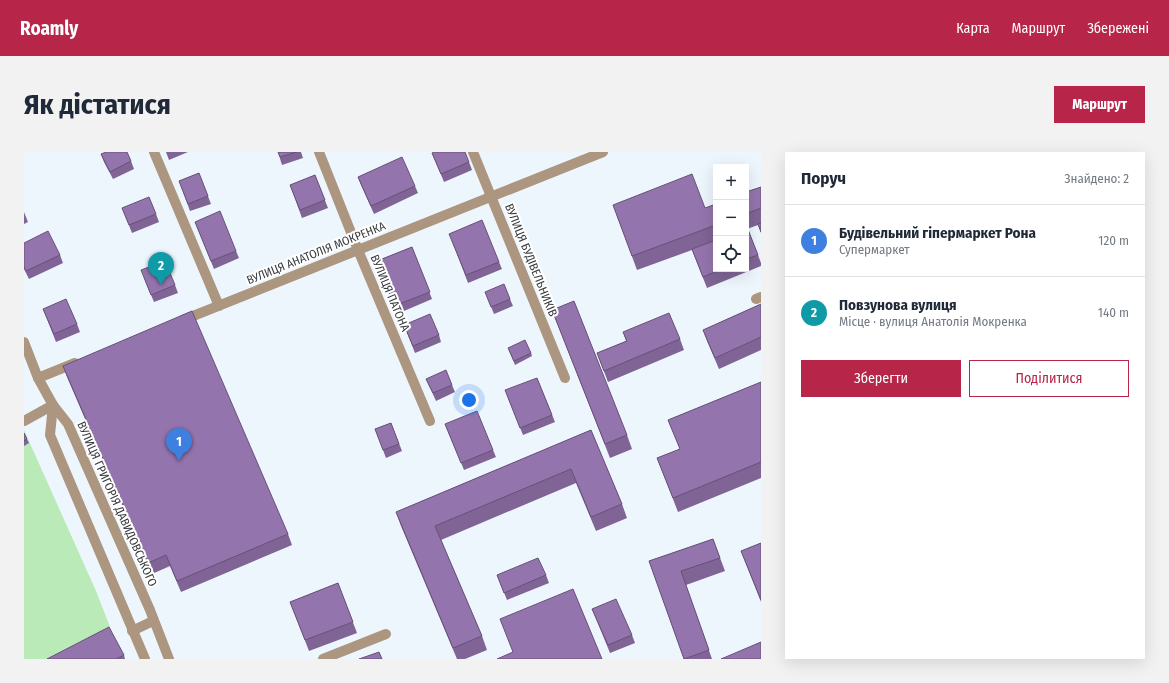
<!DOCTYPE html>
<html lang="uk">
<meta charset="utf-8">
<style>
body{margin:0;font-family:"Fira Sans Condensed",sans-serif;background:#f2f2f3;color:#1f2937}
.controls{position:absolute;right:12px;top:12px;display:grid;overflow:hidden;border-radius:0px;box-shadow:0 4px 16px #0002}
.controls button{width:36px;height:36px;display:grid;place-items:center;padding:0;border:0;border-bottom:1px solid #e0e1e3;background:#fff;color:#1f2937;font:20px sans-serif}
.you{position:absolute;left:445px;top:248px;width:14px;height:14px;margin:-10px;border:3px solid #fff;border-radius:50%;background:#1a73e8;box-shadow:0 0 0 6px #1a73e833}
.badge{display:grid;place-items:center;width:26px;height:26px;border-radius:50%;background:#b72549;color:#fff;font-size:13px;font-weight:700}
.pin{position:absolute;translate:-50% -33px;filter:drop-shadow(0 1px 2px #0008)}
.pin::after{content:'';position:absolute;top:21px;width:14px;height:12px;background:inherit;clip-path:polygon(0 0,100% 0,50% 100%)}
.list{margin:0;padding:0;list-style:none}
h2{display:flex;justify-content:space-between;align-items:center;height:52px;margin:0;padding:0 16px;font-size:17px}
h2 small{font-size:13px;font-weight:400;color:#747a83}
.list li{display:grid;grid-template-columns:26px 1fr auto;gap:12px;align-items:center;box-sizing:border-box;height:72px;padding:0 16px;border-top:1px solid #e0e1e3}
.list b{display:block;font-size:15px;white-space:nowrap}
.list p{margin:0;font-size:13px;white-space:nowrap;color:#747a83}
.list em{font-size:13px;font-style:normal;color:#747a83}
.actions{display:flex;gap:8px;padding:12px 16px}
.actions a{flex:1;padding:9px 0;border:1px solid #b72549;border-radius:0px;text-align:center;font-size:14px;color:#b72549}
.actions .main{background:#b72549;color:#fff}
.icon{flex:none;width:22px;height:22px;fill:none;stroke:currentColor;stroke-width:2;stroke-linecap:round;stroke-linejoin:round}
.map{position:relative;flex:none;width:737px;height:507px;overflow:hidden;border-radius:0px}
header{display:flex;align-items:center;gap:24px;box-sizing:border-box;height:56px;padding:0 20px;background:#b72549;color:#fff}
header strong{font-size:19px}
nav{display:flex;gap:22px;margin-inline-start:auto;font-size:14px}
.intro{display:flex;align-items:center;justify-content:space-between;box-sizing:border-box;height:96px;padding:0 24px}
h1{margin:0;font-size:28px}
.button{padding:10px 18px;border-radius:0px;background:#b72549;color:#fff;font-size:14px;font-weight:700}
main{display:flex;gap:24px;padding:0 24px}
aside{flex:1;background:#fff;border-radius:0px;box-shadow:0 4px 16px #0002}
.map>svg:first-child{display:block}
.green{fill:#baeab7}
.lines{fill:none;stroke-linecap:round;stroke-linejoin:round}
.minor{stroke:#ac9680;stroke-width:10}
.wall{fill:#7f6495}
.building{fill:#9474ad;stroke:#685179}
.labels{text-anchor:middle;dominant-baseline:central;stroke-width:4;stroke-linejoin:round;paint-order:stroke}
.street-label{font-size:12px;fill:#383b3e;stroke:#fff}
</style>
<header>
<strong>Roamly</strong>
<nav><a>Карта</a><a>Маршрут</a><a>Збережені</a></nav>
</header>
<div class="intro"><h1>Як дістатися</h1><a class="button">Маршрут</a></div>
<main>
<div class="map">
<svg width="737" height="507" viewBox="0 0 737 507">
<rect width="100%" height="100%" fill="#eef6fd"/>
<path class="green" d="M0,278L72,439L88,480L36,507H0Z"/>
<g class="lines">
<g class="minor">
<path d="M130,0L195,154"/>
<path d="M295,0L334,98L406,269"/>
<path d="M449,0L541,226"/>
<path d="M732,147L737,145"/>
<path d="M159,168L579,0"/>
<path d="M0,190L14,226L29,253L44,272L126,458L145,507"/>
<path d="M14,226L51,211"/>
<path d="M29,253L26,283L121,507"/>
<path d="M0,269L29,253"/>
<path d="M108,479L129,469"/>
<path d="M299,507L362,482"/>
</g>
</g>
<g class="wall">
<path d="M142,0H164L145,8Z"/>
<path d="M254,0H277L279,6L258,13Z"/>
<path d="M408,1L445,10L448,18L420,30Z"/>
<path d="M77,2L107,9L110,17L89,27L80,10Z"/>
<path d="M175,21L187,52L166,59L155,29Z"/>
<path d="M291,23L304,56L278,66L266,33Z"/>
<path d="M334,25L391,34L394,41L350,62L337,33Z"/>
<path d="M737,35V81L734,73L723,77L734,103L737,111V114L683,136L668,98L613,118L589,53L681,56L692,52V117H722V40Z"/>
<path d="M98,56L132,62L135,70L108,81Z"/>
<path d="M0,60L4,70L0,72Z"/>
<path d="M171,70L212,99L215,106L190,117Z"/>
<path d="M428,89L475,110L478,117L444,131Z"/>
<path d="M0,91L36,103L39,111L5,127L0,117Z"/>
<path d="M388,95L408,147L373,162L353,109Z"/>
<path d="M120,126L151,133L154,141L130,150Z"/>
<path d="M461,140L486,147L489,154L470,162Z"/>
<path d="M737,152V198L695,217L683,189L679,178Z"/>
<path d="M19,157L53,172L56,180L32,190Z"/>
<path d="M528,158L603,283L608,297L586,306Z"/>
<path d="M380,173L415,183L417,190L391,201Z"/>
<path d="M599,180L656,187L660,198L584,230L573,201L602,189Z"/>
<path d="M484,196L507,201L508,204L491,213Z"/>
<path d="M39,214L264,382L268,393L157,440L146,414L128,422L43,225Z"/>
<path d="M513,226L531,270L499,283L484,246Z"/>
<path d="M402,227L428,233L431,240L412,249Z"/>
<path d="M737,230V326L654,360L633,306L656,297L644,268Z"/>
<path d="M367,271L378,299L362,306L351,277Z"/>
<path d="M421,272L469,298L472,305L440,318Z"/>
<path d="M567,278L598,352L603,366L572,379L552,331L417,388L458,484L463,498L441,507H433L377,374L372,360Z"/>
<path d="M0,281L5,291L0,294Z"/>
<path d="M689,387L701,419L662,433L688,507H660L625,409Z"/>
<path d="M737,391V450L717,399Z"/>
<path d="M473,423H522L525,431L483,448Z"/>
<path d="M314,431L333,481L285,499L266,450Z"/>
<path d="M568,457L608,483L611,491L586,501Z"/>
<path d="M100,503L101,507H23Z"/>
</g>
<g class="building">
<path d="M82,0H103L107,9L86,20L77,2Z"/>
<path d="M254,0H273L256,5Z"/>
<path d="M410,0H441L445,10L417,22L408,1Z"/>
<path d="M378,5L391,34L347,54L334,25Z"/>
<path d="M175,21L184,44L164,52L155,29Z"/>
<path d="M668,22L681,56L692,52V73L608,104L589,53Z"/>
<path d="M291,23L301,48L276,58L266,33Z"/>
<path d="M737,35V56L722,62V40Z"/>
<path d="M125,45L132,62L105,73L98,56Z"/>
<path d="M196,59L212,99L187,109L171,70Z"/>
<path d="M458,68L475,110L442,123L425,82Z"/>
<path d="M737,71V80L734,72Z"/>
<path d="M723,75L734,103L722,107V76Z"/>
<path d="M24,79L36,103L2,119L0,115V91Z"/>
<path d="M692,88V117H698L679,125L668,97Z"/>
<path d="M388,95L406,140L370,154L353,109Z"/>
<path d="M141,109L151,133L127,143L117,118Z"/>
<path d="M480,132L486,147L467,155L461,140Z"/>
<path d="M42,147L53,172L30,182L19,157Z"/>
<path d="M550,149L603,283L581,292L528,158Z"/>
<path d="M737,152V185L691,206L679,178Z"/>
<path d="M168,159L264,382L153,429L142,403L124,411L39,214Z"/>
<path d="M645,161L656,187L580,219L573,201L603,189L599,180Z"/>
<path d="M406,162L415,183L389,194L380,173Z"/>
<path d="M501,188L507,201L490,209L484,196Z"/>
<path d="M422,218L428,233L409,241L402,227Z"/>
<path d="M513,226L528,263L496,276L481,238Z"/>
<path d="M737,230V310L649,346L633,306L656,297L644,268Z"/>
<path d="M453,259L469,298L437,311L421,272Z"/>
<path d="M367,271L375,292L359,298L351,277Z"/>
<path d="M567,278L598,352L567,365L547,317L411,374L458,484L429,496L372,360Z"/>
<path d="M0,281L3,287L0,289Z"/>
<path d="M689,387L696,406L657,419L685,498L660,507L625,409Z"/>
<path d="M737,391V448L717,399Z"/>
<path d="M514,406L522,423L480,441L473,423Z"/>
<path d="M314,431L329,470L281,488L266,450Z"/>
<path d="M549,437L578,507H473L489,500L476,467Z"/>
<path d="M592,447L608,483L584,493L568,457Z"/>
<path d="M85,475L100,503L92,507H23Z"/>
<path d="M737,490V507H697Z"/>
<path d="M355,500L358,507H335Z"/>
</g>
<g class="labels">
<g class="street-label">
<text transform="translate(292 101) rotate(-22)">ВУЛИЦЯ АНАТОЛІЯ МОКРЕНКА</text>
<text transform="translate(507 108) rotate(68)">ВУЛИЦЯ БУДІВЕЛЬНИКІВ</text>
<text transform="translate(366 141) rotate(67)">ВУЛИЦЯ ПАТОНА</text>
<text transform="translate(93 352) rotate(66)">ВУЛИЦЯ ГРИГОРІЯ ДАВИДОВСЬКОГО</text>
</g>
</g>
</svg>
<div class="controls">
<button>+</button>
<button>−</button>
<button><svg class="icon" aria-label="locate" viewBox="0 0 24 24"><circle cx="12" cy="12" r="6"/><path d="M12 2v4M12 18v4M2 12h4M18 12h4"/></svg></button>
</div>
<div class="you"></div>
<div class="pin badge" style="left:155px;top:309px;background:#3f7fe0">1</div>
<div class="pin badge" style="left:137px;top:133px;background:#0f9aa8">2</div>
</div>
<aside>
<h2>Поруч<small>Знайдено: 2</small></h2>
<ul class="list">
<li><span class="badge" style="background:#3f7fe0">1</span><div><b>Будівельний гіпермаркет Рона</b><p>Супермаркет</p></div><em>120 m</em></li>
<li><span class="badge" style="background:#0f9aa8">2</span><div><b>Повзунова вулиця</b><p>Місце · вулиця Анатолія Мокренка</p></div><em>140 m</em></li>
</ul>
<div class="actions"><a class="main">Зберегти</a><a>Поділитися</a></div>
</aside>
</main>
